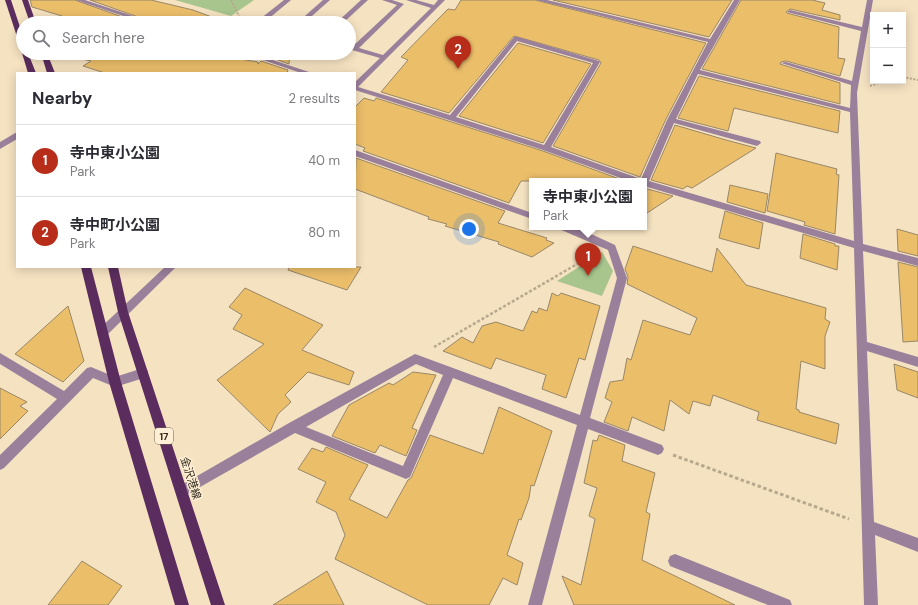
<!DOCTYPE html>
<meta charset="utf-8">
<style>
body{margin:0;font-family:"DM Sans","Noto Sans JP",sans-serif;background:#f2f2f3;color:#2b2b33}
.controls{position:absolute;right:12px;top:12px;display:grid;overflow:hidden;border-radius:0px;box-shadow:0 2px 10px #0003}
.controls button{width:36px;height:36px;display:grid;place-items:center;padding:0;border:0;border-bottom:1px solid #e1e1e2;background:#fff;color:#2b2b33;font:20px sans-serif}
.you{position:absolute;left:469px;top:229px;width:14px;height:14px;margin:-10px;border:3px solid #fff;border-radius:50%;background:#1a73e8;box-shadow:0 0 0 6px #1a73e833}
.badge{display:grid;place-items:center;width:26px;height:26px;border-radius:50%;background:#b82c1a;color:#fff;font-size:13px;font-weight:700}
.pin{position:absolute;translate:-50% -33px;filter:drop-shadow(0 1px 2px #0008)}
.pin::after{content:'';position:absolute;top:21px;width:14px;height:12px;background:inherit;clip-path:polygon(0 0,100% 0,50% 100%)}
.popup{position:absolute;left:529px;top:178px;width:118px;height:52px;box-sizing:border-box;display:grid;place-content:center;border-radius:0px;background:#fff;filter:drop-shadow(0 1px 3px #0005);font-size:13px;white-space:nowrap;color:#7c7c81}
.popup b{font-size:15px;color:#2b2b33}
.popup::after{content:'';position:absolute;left:50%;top:100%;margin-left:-8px;border:8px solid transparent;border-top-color:#fff}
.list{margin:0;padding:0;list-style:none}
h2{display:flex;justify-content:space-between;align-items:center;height:52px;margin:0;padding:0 16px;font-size:17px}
h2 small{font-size:13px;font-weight:400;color:#7c7c81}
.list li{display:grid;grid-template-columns:26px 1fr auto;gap:12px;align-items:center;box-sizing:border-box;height:72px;padding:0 16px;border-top:1px solid #e1e1e2}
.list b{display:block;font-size:15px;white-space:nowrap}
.list p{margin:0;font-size:13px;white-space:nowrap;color:#7c7c81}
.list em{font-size:13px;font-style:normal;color:#7c7c81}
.icon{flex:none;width:22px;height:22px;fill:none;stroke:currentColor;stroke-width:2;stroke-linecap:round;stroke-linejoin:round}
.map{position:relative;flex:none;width:918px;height:605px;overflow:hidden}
.search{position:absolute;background:#fff;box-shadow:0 2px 10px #0003;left:16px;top:16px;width:340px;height:44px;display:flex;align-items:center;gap:10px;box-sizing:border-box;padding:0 14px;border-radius:22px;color:#7c7c81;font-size:15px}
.panel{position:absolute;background:#fff;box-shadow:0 2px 10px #0003;left:16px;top:72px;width:340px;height:196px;border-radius:0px}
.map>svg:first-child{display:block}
.green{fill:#a8c58d}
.building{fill:#ebbe6a;stroke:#988769}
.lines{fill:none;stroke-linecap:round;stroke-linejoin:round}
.path-far2{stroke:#b8a98e;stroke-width:2;stroke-dasharray:2 1.5;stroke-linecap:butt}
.path-far1{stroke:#b8a98e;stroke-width:2.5;stroke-dasharray:3 2;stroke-linecap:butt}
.path{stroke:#b8a98e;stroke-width:3;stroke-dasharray:3.5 2.5;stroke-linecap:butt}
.minor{fill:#9b809c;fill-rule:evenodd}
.major{fill:#5b2d5e;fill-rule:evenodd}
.labels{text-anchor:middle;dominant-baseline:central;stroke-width:3;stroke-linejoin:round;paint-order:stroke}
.shield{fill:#fff0d5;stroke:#6e6554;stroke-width:1}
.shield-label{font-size:10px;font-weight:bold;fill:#30291c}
.street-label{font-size:11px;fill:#30291c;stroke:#fff0d5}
</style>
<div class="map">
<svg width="918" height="605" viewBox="0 0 918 605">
<rect width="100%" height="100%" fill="#f5e2c1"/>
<g class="green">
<path d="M175,0H254L231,16Z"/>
<path d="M602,252L613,271L602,296L557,281Z"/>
</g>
<g class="building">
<path d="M30,0H75L139,23H73L75,22L59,17L62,16L32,7Z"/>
<path d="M90,0H151L193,10L228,23H155Z"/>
<path d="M461,0H535L706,43L666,119L640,177L553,146L601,63L599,60L514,36L449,113L381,92L408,60L401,57L448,9L455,10Z"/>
<path d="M553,0H732L709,37Z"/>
<path d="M741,0H812L825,3L822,10L840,15V20L790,9L786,12L787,13L839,27L838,58L845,59L840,76L786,61L781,62L780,64L840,83V104L702,69Z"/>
<path d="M518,43L591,64L543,143L459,116Z"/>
<path d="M84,53H204L258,62V64L261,61L288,70L287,73H105L83,66L91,61L77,58Z"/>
<path d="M271,53H290L289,64L267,56Z"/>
<path d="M699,76L840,111L838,133L734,108L728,131L678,118Z"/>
<path d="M364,98L374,101L376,98L543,151L625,181H521L509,203L363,151L365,148L355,144V107Z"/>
<path d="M675,125L726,140L756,148L692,188L687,186L683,189L651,180Z"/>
<path d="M776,153L837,169L836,174L839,175L835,234L804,225L805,222L767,211Z"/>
<path d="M356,158L505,211L498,223L547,238L546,240L554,243L532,257L498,244L499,242L445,226L447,224L428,219L429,217L355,189Z"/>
<path d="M730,185L768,194L765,213L727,202Z"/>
<path d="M644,188L673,196L644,215Z"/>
<path d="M725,211L763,223L759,249L719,238Z"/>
<path d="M897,229L918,235V256L898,251Z"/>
<path d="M803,234L835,244V246H839L837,270L800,258Z"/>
<path d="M633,246L712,272L717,248L746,285L826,308L825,319L830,322L825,336V369L801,361L796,409L799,410V412L839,424L836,444L757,420L759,412L713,395L710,406L693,401L689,414L670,400L664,431L632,417L628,431L604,422L612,402L605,398L610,382L623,380L627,358L631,360L643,320L690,335L697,318L627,284L628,277L625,269Z"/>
<path d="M898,262L918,267V341L903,342Z"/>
<path d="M289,267H361L347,290L288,270Z"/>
<path d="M245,288L323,325L302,350L354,372L349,385L308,372L285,395L291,402L278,414L270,432L217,380L264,344L233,329L242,315L229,307Z"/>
<path d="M552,293L558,296L561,293L600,306L585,360L579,358L566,398L542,389L546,375L496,358L491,369L443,351L462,337L473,343L482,326L496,322L523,331L532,311L537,313L539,308L547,311Z"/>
<path d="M68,306L84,361L63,382L15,354Z"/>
<path d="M894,364L918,372V398L897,390Z"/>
<path d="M413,372L436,375L412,428L417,430L406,456L380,445L375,453L332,436L349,405L389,383L393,385Z"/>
<path d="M0,388L27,402L20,406L28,411L0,439Z"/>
<path d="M499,407L552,431L534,486L531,485L529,498L521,520L519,519L507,555L523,563L517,585L503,578L489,605H428L335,559L345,535L336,512L316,502L326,482L298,469L312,448L323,452L326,447L368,465L349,499L387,518L408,480L411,478L430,435L483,454Z"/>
<path d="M599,435L625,445L622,461L655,473L646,512L650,514L642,560L735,605H574L562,576L581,585L595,519L589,516L597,488L584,483L593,440L597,441Z"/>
<path d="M82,561L122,586L108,605H48Z"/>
<path d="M327,571L344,605H273Z"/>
</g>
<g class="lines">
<g class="path-far2">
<path d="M231,0L240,18L249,22"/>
<path d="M903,77L918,80"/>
<path d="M870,86L884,81"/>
</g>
<path class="path-far1" d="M434,347L591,256"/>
<path class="path" d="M673,455L849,519"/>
<g class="minor">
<path d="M76,0H85L154,23H144Z"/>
<path d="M284,0H291L267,20L273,23L260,21V19Z"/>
<path d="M323,0H330L304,23H297Z"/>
<path d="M361,0H368L343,23H336Z"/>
<path d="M382,0H392L404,4L359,48L383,55L431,8L406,0H416L434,5L438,0H445L358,87L450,115L514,37H518L599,61L600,62L551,147L641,179L667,120L708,42L536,0H547L710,39L734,0H740L700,70L850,108L851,85L781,63L786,62L852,81L861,31L787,12L790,10L862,27L867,0H873L857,93L863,244L918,258V266L863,251L867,342L918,357V367L867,351L874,522L918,538V552L875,535L878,605H864L854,248L644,186V181H629L543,150L355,90V82L380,58L352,50L349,49V45L353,46L397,5ZM517,41L593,63L544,145L456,117ZM698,74L850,112L854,241L649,181L674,123L757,146L761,143L760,141L676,119Z"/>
<path d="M242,53H252L312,73H301Z"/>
<path d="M17,132V139L0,149V142Z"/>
<path d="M355,150L532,213V219L355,156Z"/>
<path d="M557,227H572L581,230L582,227H592L589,233L615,245L627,278L590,418L662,445L664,449L662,453L658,455L588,429L542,605H528L577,425L453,378L410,477L406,479L295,433L186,495L182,497L178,495L176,491L178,487L289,423L415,354L580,415L617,278L608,250L559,229ZM416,364L443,375L403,466L306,427Z"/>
<path d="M165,267H176L106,336L102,338L98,336L97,333L98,330Z"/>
<path d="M0,353L64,391L87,368L91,367L115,377L143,368L147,369L148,373L147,377L115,387L93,378L4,468L0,470V455L57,399L0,364Z"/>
<path d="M675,554L790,600L792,605H768L670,566L668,561L670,556Z"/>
</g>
<g class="major">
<path d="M5,0H11L23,36V48L20,46Z"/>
<path d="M22,0H28L36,23H30Z"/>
<path d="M23,51V53H28L36,73H28L22,53Z"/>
<path d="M41,53H47L55,73H47Z"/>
<path d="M81,267H91L121,382L189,605H175L109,382Z"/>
<path d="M108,267H118L128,312L225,605H211L118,312Z"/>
</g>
</g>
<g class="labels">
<rect class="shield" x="155" y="428" width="18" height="16" rx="3"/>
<g class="shield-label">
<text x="164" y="436">17</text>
</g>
<g class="street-label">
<text transform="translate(191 478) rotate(72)">金沢港線</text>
</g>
</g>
</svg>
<div class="controls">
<button>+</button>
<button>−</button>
</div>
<div class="you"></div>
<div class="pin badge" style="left:588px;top:276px">1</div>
<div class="popup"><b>寺中東小公園</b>Park</div>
<div class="pin badge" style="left:458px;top:69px">2</div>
<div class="search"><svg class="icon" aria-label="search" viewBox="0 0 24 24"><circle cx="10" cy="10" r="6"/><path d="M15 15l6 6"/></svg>Search here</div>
<section class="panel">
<h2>Nearby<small>2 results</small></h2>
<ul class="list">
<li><span class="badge">1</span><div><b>寺中東小公園</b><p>Park</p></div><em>40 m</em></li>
<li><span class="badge">2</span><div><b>寺中町小公園</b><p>Park</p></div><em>80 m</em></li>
</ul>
</section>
</div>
